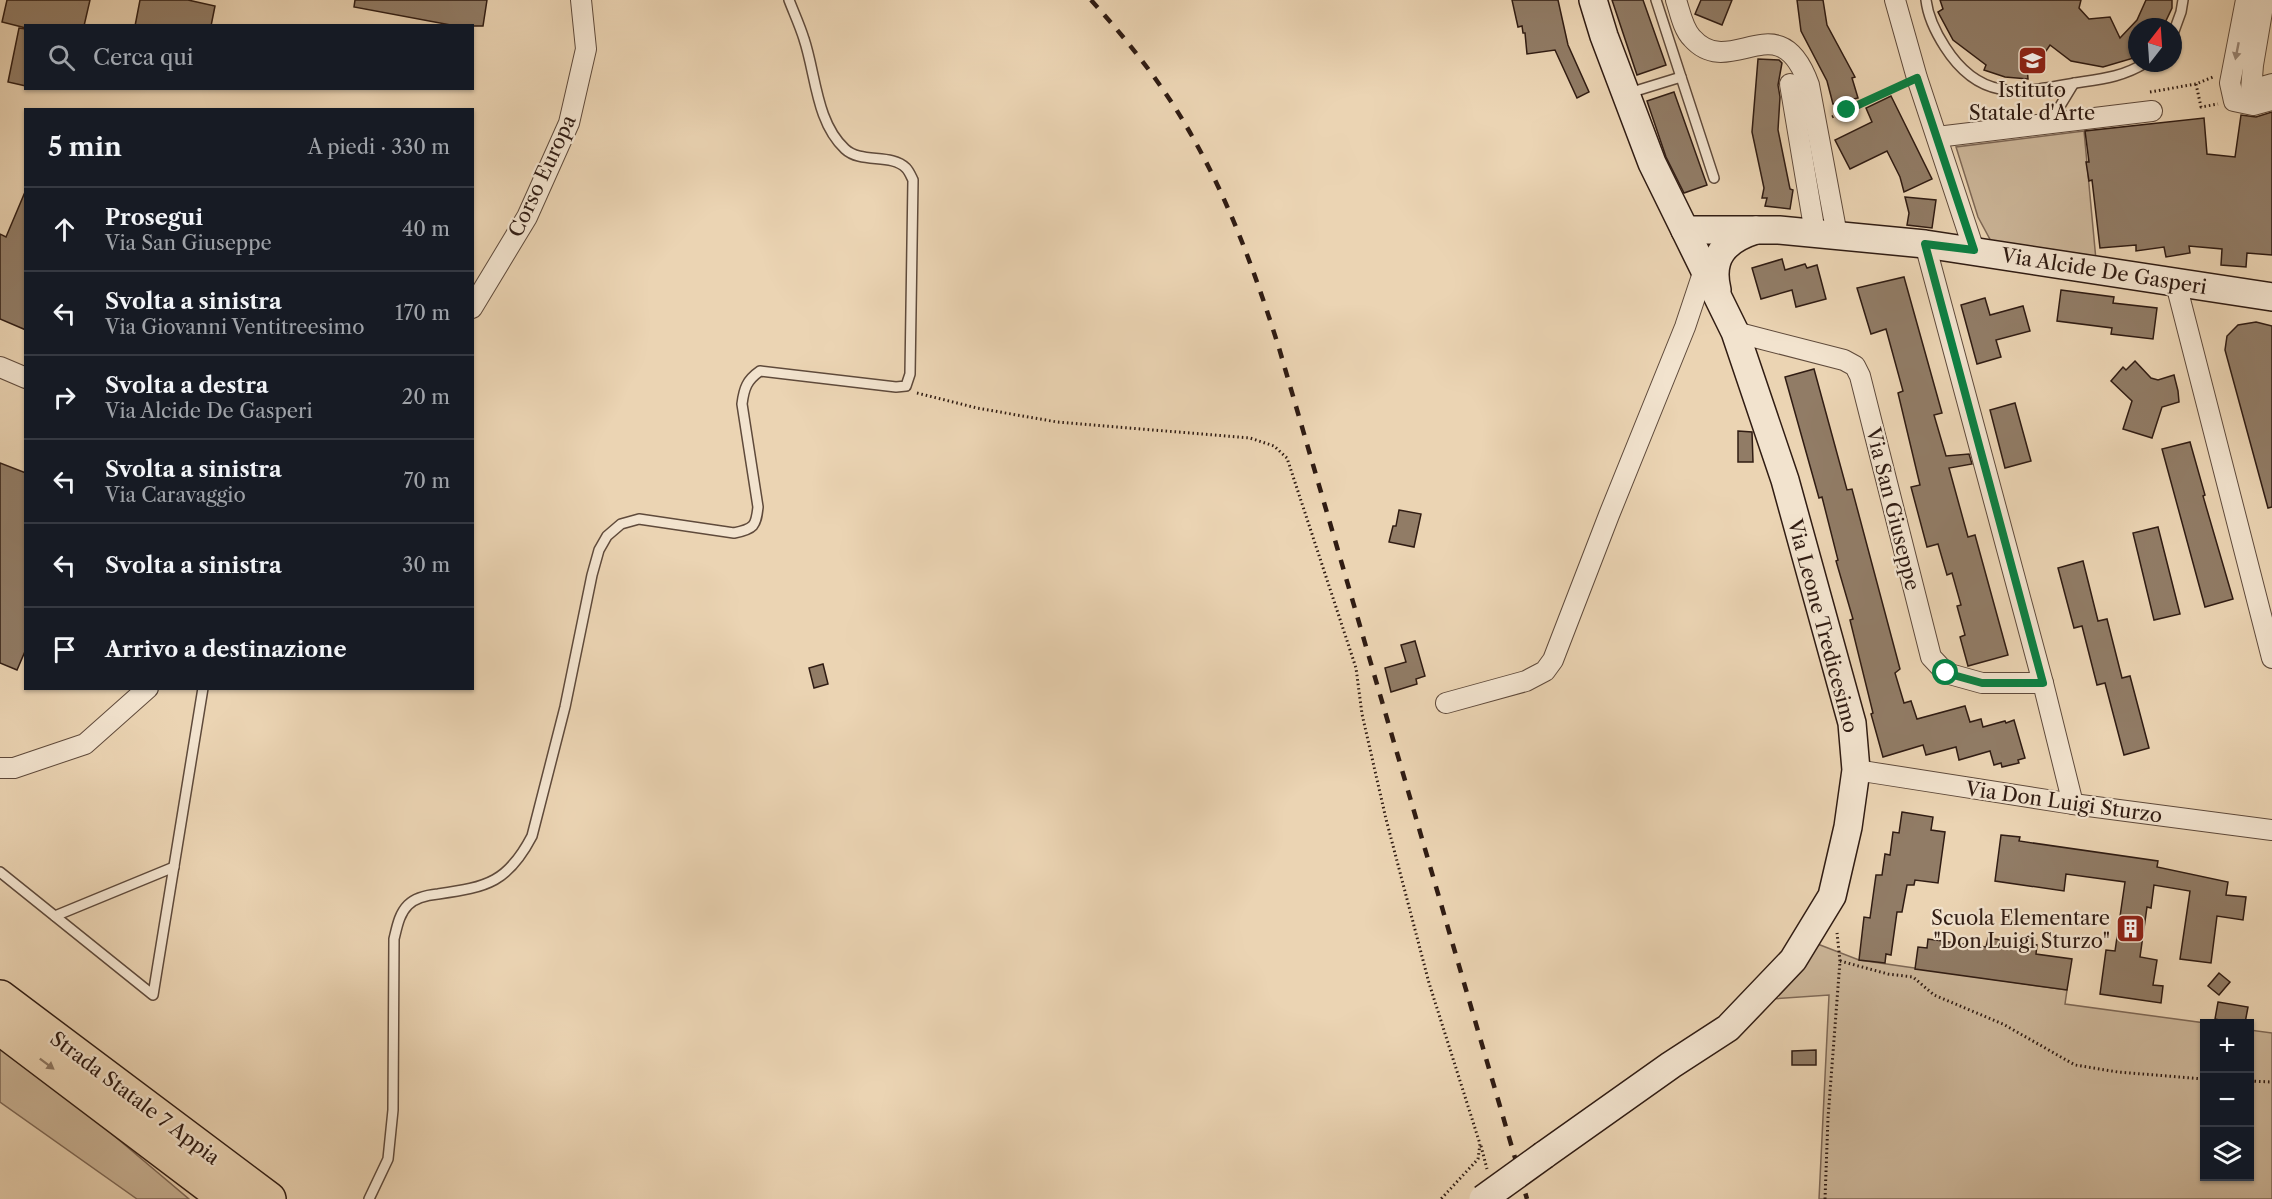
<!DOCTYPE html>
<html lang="it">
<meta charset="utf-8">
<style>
body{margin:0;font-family:"Libre Caslon Text",serif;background:#242831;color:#f1f3f6}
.controls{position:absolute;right:18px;bottom:18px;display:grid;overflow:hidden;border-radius:0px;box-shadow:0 2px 4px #0004}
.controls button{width:54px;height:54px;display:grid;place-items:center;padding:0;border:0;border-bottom:2px solid #363941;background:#171b24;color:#f1f3f6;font:30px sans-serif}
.compass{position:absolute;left:2128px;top:18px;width:54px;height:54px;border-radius:50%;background:#171b24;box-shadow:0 2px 4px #0004;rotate:17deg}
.stop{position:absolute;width:18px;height:18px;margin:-14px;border:4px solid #0b8043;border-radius:50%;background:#fff}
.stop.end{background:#0b8043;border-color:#fff;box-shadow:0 2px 6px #0008}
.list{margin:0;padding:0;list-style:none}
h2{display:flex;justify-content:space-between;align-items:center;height:78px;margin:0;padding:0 24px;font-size:26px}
h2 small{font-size:20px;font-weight:400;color:#9ea1a6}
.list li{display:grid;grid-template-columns:39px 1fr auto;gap:18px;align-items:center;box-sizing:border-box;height:84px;padding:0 24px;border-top:2px solid #363941}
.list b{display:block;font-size:22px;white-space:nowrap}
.list p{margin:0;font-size:20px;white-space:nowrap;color:#9ea1a6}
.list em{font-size:20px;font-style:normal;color:#9ea1a6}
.icon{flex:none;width:33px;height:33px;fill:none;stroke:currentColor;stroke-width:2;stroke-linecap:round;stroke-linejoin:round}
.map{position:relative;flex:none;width:2272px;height:1199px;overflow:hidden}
.search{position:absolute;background:#171b24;box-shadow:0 2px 4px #0004;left:24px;top:24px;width:450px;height:66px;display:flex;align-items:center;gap:15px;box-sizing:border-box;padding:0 21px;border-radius:0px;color:#9ea1a6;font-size:22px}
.panel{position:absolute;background:#171b24;box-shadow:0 2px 4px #0004;left:24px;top:108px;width:450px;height:582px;border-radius:0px}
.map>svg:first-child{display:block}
.green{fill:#cbb598;stroke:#7e6856;stroke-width:1.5}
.building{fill:#917c66;stroke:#301c13;stroke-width:1.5}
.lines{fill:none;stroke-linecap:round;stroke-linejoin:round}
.lane-casing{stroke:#5f4a3b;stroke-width:12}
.street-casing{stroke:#5f4a3b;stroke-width:22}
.secondary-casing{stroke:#301c13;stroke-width:30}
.highway-casing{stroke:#301c13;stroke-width:36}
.path{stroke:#301c13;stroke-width:3;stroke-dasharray:1.5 3;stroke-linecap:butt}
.lane{stroke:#f2e3ce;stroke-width:9}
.street{stroke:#f2e3ce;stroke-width:20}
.secondary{stroke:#f2e3ce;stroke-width:27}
.highway{stroke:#ebd4b3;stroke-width:33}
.rail{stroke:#301c13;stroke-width:4.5;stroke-dasharray:10 10;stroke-linecap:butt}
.secondary-bridge-casing{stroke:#301c13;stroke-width:30;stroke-linecap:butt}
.secondary-bridge{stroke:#f2e3ce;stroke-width:27}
.oneway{fill:#9b897a}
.oneway2{fill:#8e7863}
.route{stroke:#0b8043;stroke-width:8}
.labels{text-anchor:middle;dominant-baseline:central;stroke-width:4.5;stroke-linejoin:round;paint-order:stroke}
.poi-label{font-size:20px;fill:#301c13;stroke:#f2e3ce}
.street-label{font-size:20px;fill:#301c13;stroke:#f2e3ce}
</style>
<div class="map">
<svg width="2272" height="1199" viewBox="0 0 2272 1199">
<rect width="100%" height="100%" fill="#ebd4b3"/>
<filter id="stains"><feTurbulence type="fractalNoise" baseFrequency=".00333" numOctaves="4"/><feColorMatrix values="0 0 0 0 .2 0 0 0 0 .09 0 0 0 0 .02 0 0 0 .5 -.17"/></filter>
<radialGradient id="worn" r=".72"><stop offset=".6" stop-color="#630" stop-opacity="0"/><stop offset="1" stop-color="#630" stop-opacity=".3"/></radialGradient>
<g class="green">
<path d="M2084,131L2096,260L1992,243L1978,217L1956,147Z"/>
<path d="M1815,943L1859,960L2067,990L2065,1004L2205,1023L2204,1176H2250V1030L2272,1033V1199H1819L1829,995L1771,999Z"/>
<path d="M0,1045L67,1096L189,1199H137L0,1102Z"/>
</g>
<g class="building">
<path d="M7,0H90L84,26H26V28L2,22Z"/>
<path d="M140,0H188L215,6L211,26H135Z"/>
<path d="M355,0H487L483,26H456L354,7Z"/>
<path d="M1512,0H1558L1568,45L1589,92L1577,98L1555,50L1527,54L1525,33H1523L1522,26L1518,27Z"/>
<path d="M1612,0H1643L1666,65L1637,75Z"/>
<path d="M1701,0H1732L1722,25L1695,14Z"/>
<path d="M1797,0H1823L1827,25L1855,77L1852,78L1858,98L1833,104L1827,81L1801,31Z"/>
<path d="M1940,0H2081L2079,8L2089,19L2110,17L2120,38L2137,20L2146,0H2172V8L2163,27H2137V57L2103,67L2071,61L2050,45L2044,54H2026L2028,79L2005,77L1984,70L1986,65L1953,40L1938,12L1943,9Z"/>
<path d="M19,28L26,29V86L8,82Z"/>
<path d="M1758,59L1779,60L1782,63L1778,85L1780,97L1778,130L1790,189L1793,190L1790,209L1765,206L1767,198H1762L1764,188L1752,132Z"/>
<path d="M1674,92L1707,185L1684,193L1666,157L1647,101Z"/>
<path d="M1891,96L1932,179L1904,192L1900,177L1887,151L1850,169L1835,140L1872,122L1866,108Z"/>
<path d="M2272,112V255L2247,253L2246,267L2221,265L2222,249L2189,246L2190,253L2166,257L2164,247L2136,251V245L2100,248L2092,180L2089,181L2086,162H2089L2085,131L2204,118L2207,154L2235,157L2241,115L2256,117Z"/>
<path d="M25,192H26V330L0,319V234L6,237Z"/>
<path d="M1905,197L1936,200L1932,228L1907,225L1909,213Z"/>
<path d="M1782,259L1785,270L1805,264L1807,268L1817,265L1826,299L1796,307L1792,290L1761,299L1752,268Z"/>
<path d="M1904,277L1942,413L1934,415L1946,456L1969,454L1972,464L1949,468L1968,537L1975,535L2008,655L1968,666L1960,637L1965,635L1957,606L1961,605L1952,573L1947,575L1938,544L1927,547L1911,487L1920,485L1898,393L1903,391L1886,329L1871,334L1857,288Z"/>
<path d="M2061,290L2114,297L2113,303L2157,308L2153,339L2111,334L2112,328L2057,321Z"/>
<path d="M1985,298L1990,315L2023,306L2030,331L1996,340L2001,357L1977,364L1961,305Z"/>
<path d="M2256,322L2272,326V507L2268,508L2225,350L2227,336L2238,325Z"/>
<path d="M2135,361L2151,378L2158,380L2174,375L2178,391L2179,402L2162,407L2152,438L2123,429L2132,401L2111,381L2123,367L2126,370Z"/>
<path d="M1814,369L1847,490L1852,489L1900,669L1895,673L1904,703L1911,701L1917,719L1965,706L1970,722L1981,719L1983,727L2005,721L2006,723L2014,720L2025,758L2018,760L2019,763L2002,767L2001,763L1994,765L1990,751L1959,760L1956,747L1926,755L1923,745L1883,757L1871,714L1873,713L1850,620L1853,619L1836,561L1838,560L1822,497L1819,498L1785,377Z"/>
<path d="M2015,403L2031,461L2005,468L1990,410Z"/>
<path d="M1738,431L1752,432L1753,462H1738Z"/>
<path d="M2190,442L2205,495L2203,496L2233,599L2205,607L2162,449Z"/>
<path d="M0,463L26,473V649L17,670L0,663Z"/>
<path d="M1399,510L1421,514L1414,547L1389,542L1393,526H1396Z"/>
<path d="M2158,527L2180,614L2154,620L2133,533Z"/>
<path d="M2083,561L2098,621L2107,619L2122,678L2130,676L2149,748L2124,755L2105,683L2097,685L2082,626L2074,628L2058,568Z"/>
<path d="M1415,641L1425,676L1416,679L1417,684L1391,692L1385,668L1406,662L1401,645Z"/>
<path d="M823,664L828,684L814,688L809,668Z"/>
<path d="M1902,812L1933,817L1931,830L1945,832L1938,883L1915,880L1914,885H1907L1902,912H1897L1891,955L1886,954L1885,963L1859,960L1864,917L1870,918L1876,875H1882L1885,854L1890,855L1893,832L1899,833Z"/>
<path d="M2001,835L2020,837L2019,841L2158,861L2157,867L2228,882L2226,895L2246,897L2243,920L2217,916L2211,963L2180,959L2190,891L2154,885L2151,908L2147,907L2140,957L2157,960L2153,985L2163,986L2161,1003L2100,994L2106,950L2115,951L2125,882L2066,874L2064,891L1995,881Z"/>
<path d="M1988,938L2037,945L2036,954L2072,959L2067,990L1915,969L1918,947L1927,948L1928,939L1986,947Z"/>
<path d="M2219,973L2230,982L2219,995L2208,986Z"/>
<path d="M2218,1002L2248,1007L2245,1023H2220V1020L2215,1019Z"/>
<path d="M1816,1050V1065H1792V1051Z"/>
</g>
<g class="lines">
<defs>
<g id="lane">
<path d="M1656,0L1681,77"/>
<path d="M1926,0C1928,17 1936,33 1945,47C1980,102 2019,93 2075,83C2101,79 2123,77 2145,63"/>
<path d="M2173,34L2181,12L2183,0"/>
<path d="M1629,93L1681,77L1714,178"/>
<path d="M2051,121L2074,83"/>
<path d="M0,872L153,995L203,688"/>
<path d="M55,916L174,867"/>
<path d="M369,1199L388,1159L393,1110L394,939C397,927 399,914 408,905C416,897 428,895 438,894C488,887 508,882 532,836L565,707L592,575L599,550L607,536L621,524L639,519L734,533C754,529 756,526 758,507L742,404C744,388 747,380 760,371L896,387L906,386L910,374L913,180C911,176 909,171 906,168C891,153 861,164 845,149C816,122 816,75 804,39C800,26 794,13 789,0"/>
</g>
<g id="street">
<path d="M1676,0C1680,12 1683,29 1692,38C1731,82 1779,0 1809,85L1837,235"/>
<path d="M1895,0L1917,78L1974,250"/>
<path d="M2246,0L2230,83L2234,101L2253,105L2272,100"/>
<path d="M2264,0L2253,65L2251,90L2272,84"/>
<path d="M1790,84L1815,233"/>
<path d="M1937,137L2152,111"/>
<path d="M1925,244L2043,683L2073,804"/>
<path d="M2176,284L2272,658"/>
<path d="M472,308L527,217L569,123L586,49L581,0"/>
<path d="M1735,332L1844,360L1855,366L1860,376L1931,657L1946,673L1982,683H2043"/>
<path d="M0,367L26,378"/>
<path d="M1446,703L1526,681L1545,671L1553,660L1609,515L1685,327L1704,270"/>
<path d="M0,768H14L85,744L148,688"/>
<path d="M1856,770L2073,804L2272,830"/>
</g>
<g id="secondary">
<path d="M1685,230H1779L1925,244L2272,297"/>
<path d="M1717,290C1709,257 1725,240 1756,230"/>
<path d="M1544,1155L1671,1065L1728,1028L1793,960L1832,896L1848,827L1856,770L1852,723L1785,480L1735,332L1652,163L1604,36L1593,0"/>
</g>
<g id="highway">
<path d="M0,997L269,1199"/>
<path d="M0,1028L226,1199"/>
</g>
</defs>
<use href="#lane" class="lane-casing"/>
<use href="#street" class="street-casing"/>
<use href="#secondary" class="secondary-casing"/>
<use href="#highway" class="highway-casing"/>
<g class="path">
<path d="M2196,84L2201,107L2218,104"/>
<path d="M2150,92L2196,84L2213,77"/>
<path d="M1832,117L1900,86"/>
<path d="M917,393L977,408L1057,422L1250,438L1274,446L1287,458L1356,668L1362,714L1386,819L1429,983L1480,1144L1478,1159L1441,1199"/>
<path d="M1840,961L1888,974L1913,977L1934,995L2003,1024L2075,1065L2118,1072L2204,1079"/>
<path d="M2250,1081L2272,1082"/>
<path d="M1481,1146L1487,1169"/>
<path d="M1825,1199L1828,1118L1840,961L1837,933"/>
</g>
<use href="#lane" class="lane"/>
<use href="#street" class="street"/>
<use href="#secondary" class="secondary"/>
<use href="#highway" class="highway"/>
<path class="rail" d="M1091,0C1129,42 1164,86 1192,136C1230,203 1256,275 1279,348L1527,1199"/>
<defs>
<path id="secondary-bridge" d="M1483,1199L1544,1155"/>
</defs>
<use href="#secondary-bridge" class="secondary-bridge-casing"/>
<use href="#secondary-bridge" class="secondary-bridge"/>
</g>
<defs><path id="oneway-solid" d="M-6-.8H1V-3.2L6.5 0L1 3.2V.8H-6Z" transform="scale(1.5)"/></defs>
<use class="oneway" href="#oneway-solid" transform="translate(2237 51) rotate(101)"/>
<use class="oneway2" href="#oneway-solid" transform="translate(47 1064) rotate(37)"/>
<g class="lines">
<path class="route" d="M1847,110L1917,78L1974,250L1925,244L2043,683H1982L1946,673"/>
</g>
<defs>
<symbol id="school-square" viewBox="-11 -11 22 22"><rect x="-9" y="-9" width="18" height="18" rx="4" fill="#8f2418" stroke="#f2e3ce"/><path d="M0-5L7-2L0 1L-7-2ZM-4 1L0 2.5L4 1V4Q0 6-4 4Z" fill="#fff"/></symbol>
<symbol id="building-square" viewBox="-11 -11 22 22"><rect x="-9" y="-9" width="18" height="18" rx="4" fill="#8f2418" stroke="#f2e3ce"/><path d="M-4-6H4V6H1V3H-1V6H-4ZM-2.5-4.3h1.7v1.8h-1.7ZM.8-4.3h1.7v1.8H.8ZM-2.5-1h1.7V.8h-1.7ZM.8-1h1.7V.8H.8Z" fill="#fff"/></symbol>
</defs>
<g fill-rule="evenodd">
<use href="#school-square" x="2016" y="44" width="33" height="33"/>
<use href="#building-square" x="2114" y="912" width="33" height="33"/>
</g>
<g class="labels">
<g class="poi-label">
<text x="2032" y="90">Istituto<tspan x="2032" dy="23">Statale d'Arte</tspan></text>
<text x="2110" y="918" text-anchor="end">Scuola Elementare<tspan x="2110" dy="23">"Don Luigi Sturzo"</tspan></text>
</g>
<g class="street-label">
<text transform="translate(542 176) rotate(-65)">Corso Europa</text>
<text transform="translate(2104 271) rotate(9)">Via Alcide De Gasperi</text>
<text transform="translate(1893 509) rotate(76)">Via San Giuseppe</text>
<text transform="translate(1823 626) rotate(75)">Via Leone Tredicesimo</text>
<text transform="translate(2064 802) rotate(8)">Via Don Luigi Sturzo</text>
<text transform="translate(135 1098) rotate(37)">Strada Statale 7 Appia</text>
</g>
</g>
<rect width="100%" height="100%" filter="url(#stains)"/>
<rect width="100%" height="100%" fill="url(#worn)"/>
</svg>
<div class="controls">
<button>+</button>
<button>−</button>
<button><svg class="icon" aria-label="layers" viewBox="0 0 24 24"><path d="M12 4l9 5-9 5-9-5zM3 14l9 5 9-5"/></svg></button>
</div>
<svg class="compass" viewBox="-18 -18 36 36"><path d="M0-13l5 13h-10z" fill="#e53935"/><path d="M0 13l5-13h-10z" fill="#9ea1a6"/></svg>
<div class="stop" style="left:1946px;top:673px"></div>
<div class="stop end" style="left:1847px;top:110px"></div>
<div class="search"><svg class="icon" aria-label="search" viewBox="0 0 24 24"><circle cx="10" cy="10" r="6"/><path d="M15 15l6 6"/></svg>Cerca qui</div>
<section class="panel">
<h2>5 min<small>A piedi · 330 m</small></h2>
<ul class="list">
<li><svg class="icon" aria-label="ahead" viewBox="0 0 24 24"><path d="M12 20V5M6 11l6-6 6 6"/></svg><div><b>Prosegui</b><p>Via San Giuseppe</p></div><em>40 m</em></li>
<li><svg class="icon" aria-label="left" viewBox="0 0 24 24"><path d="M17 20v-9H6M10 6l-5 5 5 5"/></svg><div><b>Svolta a sinistra</b><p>Via Giovanni Ventitreesimo</p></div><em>170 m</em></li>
<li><svg class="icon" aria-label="right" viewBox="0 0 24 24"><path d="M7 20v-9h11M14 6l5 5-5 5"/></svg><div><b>Svolta a destra</b><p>Via Alcide De Gasperi</p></div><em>20 m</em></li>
<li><svg class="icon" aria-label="left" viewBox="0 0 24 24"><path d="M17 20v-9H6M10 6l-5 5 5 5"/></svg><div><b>Svolta a sinistra</b><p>Via Caravaggio</p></div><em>70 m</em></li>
<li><svg class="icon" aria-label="left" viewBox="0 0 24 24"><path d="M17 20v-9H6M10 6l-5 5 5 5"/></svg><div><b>Svolta a sinistra</b></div><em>30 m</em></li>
<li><svg class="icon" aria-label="arrive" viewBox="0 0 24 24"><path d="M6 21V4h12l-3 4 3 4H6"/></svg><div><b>Arrivo a destinazione</b></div></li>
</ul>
</section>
</div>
